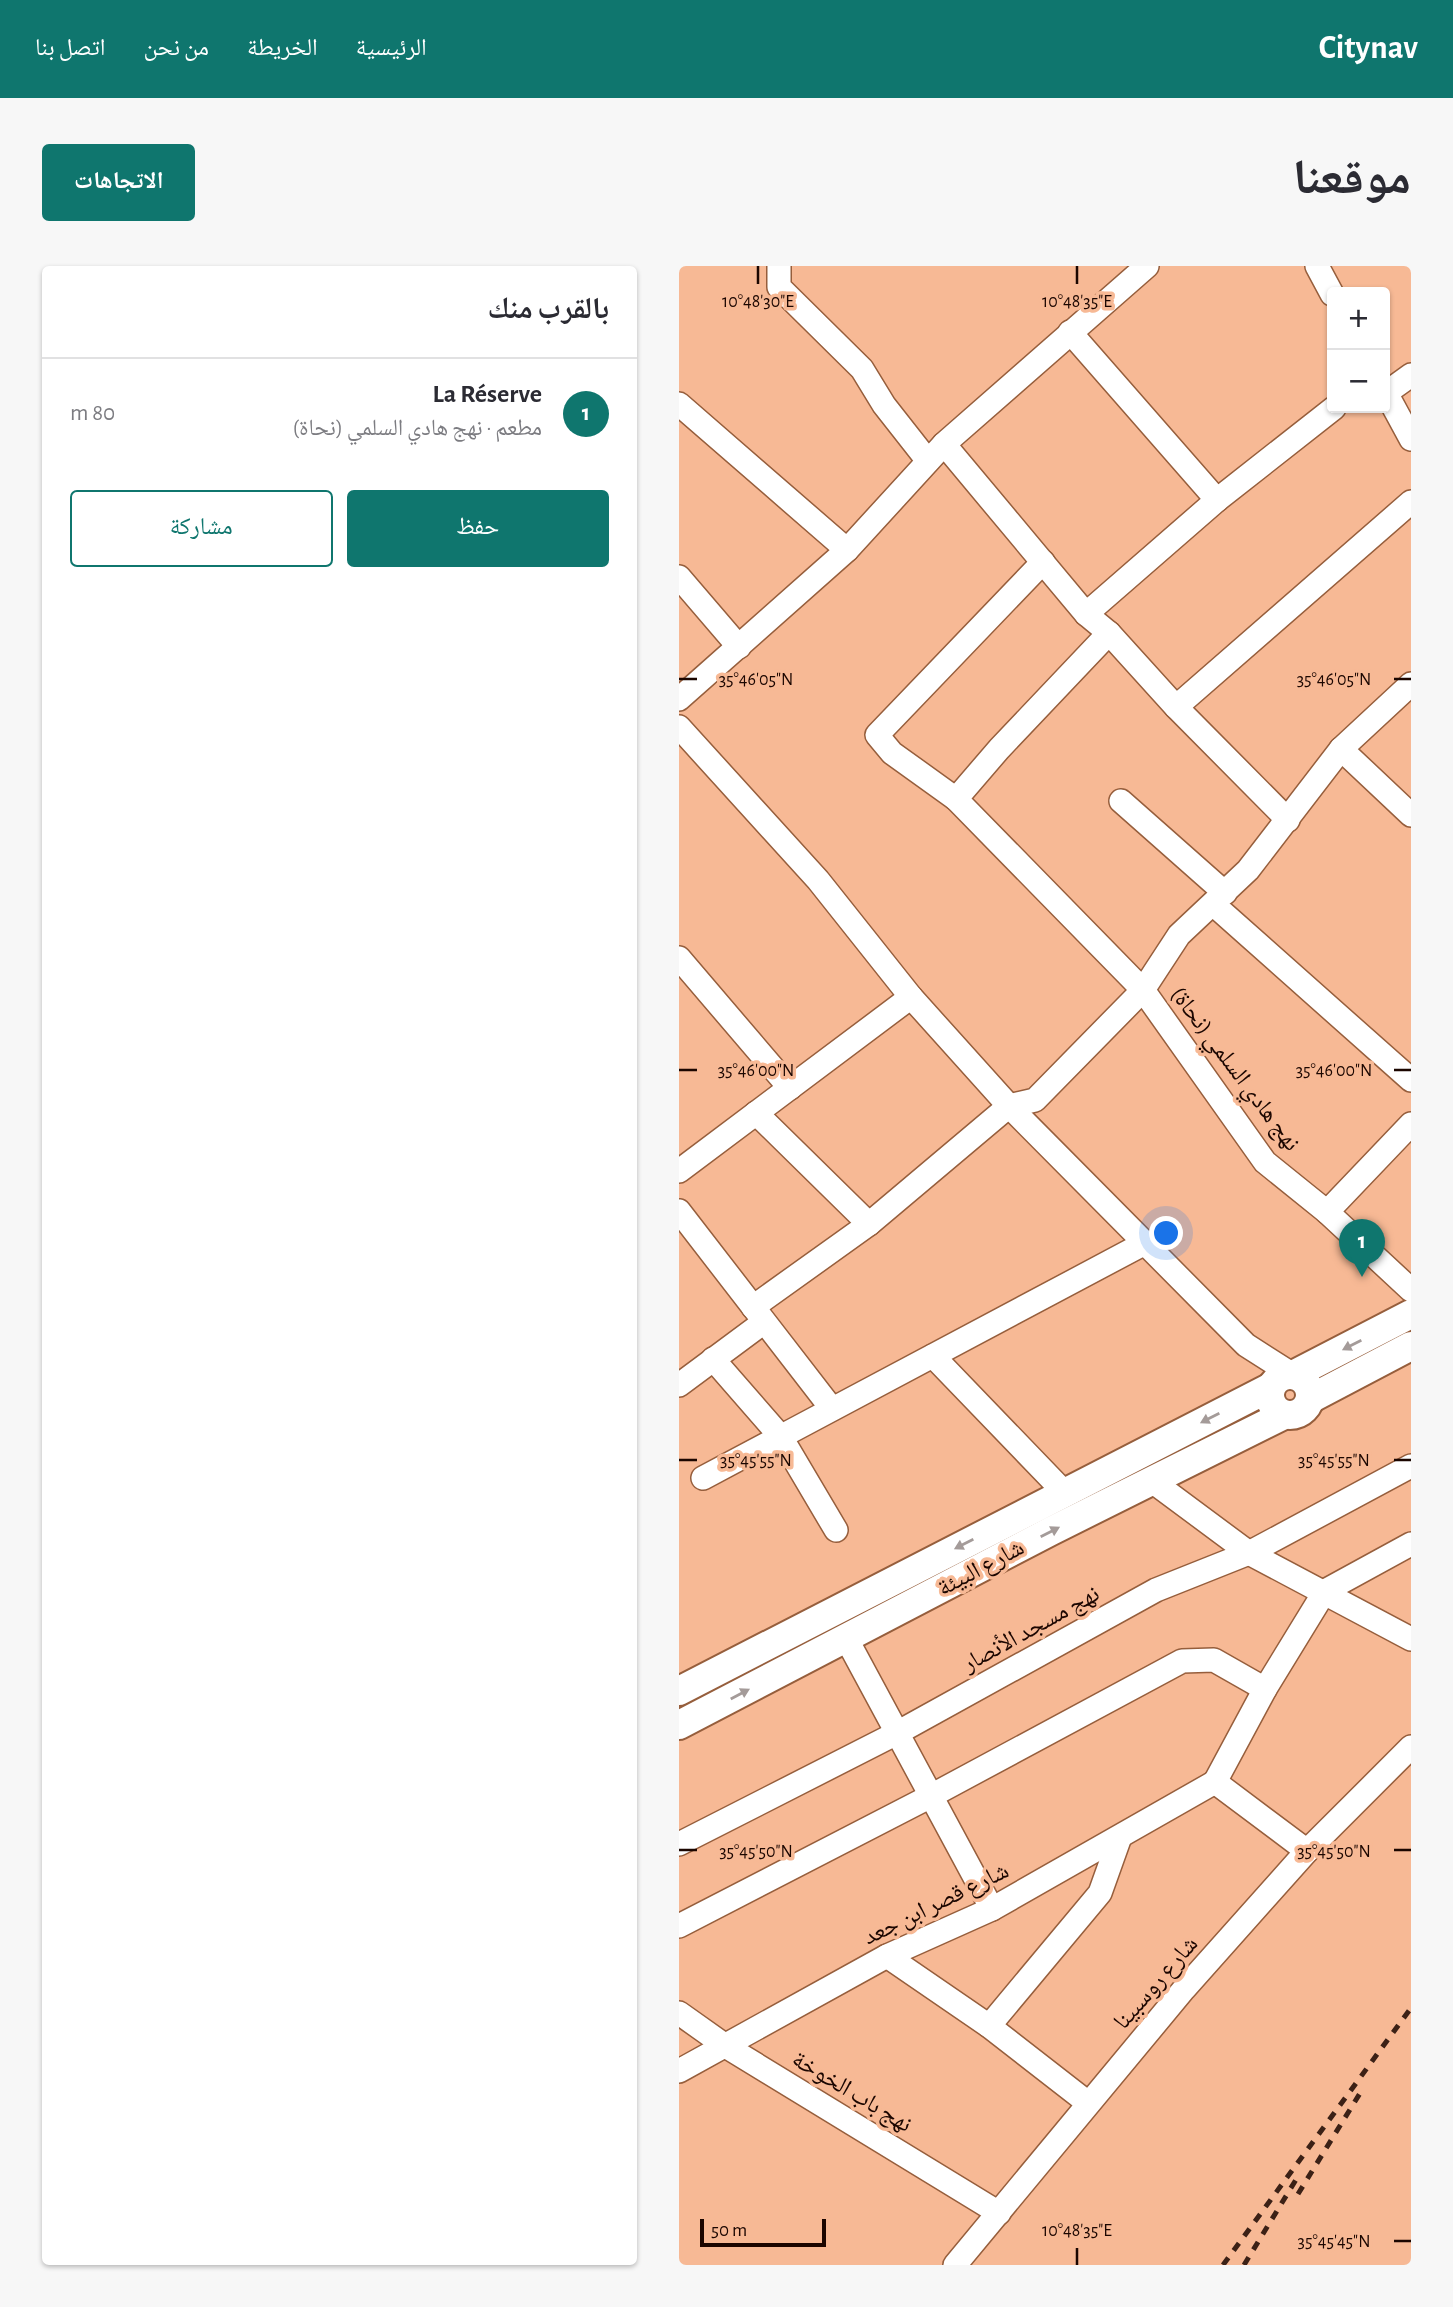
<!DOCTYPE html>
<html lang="ar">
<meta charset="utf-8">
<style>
body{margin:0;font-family:"Alegreya Sans","Noto Naskh Arabic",sans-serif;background:#f7f7f7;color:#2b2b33;direction:rtl}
.controls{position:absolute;right:21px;top:21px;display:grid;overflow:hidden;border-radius:7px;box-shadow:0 2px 5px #0004}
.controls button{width:63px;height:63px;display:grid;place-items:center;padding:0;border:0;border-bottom:2px solid #e1e1e2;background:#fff;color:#2b2b33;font:35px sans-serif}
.scale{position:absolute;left:21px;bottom:18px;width:126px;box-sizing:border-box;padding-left:7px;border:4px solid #1b0600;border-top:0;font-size:19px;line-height:24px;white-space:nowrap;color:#1b0600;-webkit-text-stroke:5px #f7b995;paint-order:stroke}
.you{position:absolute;left:488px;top:968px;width:24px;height:24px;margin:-18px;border:5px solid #fff;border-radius:50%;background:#1a73e8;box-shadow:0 0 0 10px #1a73e833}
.badge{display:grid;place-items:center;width:46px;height:46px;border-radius:50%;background:#0f766e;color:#fff;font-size:23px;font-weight:700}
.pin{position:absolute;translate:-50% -58px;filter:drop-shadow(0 2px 4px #0008)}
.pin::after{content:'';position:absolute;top:37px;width:24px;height:21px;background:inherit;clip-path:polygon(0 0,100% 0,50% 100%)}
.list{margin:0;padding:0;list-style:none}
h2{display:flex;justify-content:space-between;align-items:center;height:91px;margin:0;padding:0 28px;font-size:30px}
h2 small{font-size:23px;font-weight:400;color:#7c7c81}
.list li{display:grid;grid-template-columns:46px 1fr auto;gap:21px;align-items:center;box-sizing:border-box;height:112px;padding:0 28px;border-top:2px solid #e1e1e2}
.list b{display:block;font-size:26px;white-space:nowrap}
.list p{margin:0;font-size:23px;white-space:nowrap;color:#7c7c81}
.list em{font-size:23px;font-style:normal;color:#7c7c81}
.actions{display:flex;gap:14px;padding:21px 28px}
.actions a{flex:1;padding:16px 0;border:2px solid #0f766e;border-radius:7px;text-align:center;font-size:24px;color:#0f766e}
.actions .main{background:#0f766e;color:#fff}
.map{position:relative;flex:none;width:732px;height:1999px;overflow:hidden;direction:ltr;border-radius:7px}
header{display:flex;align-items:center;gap:42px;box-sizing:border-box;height:98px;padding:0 35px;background:#0f766e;color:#fff}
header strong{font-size:33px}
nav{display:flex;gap:38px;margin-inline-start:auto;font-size:24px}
.intro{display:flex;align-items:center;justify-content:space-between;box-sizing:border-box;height:168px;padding:0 42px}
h1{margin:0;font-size:49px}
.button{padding:18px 32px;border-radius:7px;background:#0f766e;color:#fff;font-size:24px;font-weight:700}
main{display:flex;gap:42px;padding:0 42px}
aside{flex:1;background:#fff;border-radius:7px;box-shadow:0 2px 5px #0004}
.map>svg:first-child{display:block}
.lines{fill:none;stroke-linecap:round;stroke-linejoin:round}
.minor-casing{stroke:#965e3c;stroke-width:26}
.major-casing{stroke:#965e3c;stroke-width:32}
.minor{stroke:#fff;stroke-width:23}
.major{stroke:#fff;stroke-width:28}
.rail{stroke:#3c2116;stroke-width:5;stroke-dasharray:9 9;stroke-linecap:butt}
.oneway{fill:#a49b99}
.ticks{fill:none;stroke:#1b0600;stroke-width:2.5}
.labels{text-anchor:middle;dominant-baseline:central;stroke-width:7;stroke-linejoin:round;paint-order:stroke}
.street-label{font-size:24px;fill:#1b0600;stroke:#f7b995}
.ticks-label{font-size:18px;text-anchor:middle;fill:#1b0600;stroke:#f7b995;stroke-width:7;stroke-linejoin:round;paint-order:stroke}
</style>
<header>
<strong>Citynav</strong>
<nav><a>الرئيسية</a><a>الخريطة</a><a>من نحن</a><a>اتصل بنا</a></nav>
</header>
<div class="intro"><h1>موقعنا</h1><a class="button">الاتجاهات</a></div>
<main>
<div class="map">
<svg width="732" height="1999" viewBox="0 0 732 1999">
<rect width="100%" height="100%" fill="#f7b995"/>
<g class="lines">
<defs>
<g id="minor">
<path d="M100,0V21L183,103L205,139L249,195"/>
<path d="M638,0L653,28"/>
<path d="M391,66L538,234"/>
<path d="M706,125L732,173"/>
<path d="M707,127L732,109"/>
<path d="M0,138L168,284"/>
<path d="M265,178L407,348L430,367L497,441L609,554"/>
<path d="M0,311L60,381"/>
<path d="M407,348L538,234L655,142"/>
<path d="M430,367L320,483L277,533L464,724L586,896L648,946L732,1024"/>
<path d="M0,433L168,284L265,178L468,0"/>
<path d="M497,441L732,236"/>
<path d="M0,461L139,614L232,731L330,840L567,1079L614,1109"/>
<path d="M662,483L732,549"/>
<path d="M277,533L213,487L198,469L364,296"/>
<path d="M442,535L546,627"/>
<path d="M534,638L732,814"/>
<path d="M0,692L111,822"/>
<path d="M77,847L190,958"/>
<path d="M0,905L232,731"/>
<path d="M0,945L153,1143"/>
<path d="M648,946L732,858"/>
<path d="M74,1041L190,958L330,840L356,834L464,724L500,669L569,604L662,483L732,418"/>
<path d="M254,1090L386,1227"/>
<path d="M34,1093L102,1171L157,1264"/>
<path d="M0,1119L85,1056"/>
<path d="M24,1212L466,977"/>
<path d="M473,1215L570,1287L732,1373"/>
<path d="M167,1372L313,1643"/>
<path d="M536,1516L586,1423L646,1325L732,1278"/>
<path d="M536,1516L628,1585"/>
<path d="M0,1578L218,1467L477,1324L570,1287L732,1200"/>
<path d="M0,1660L250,1531L503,1395L535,1394L586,1423"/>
<path d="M208,1690L310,1760L409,1837"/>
<path d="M0,1747L48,1781L320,1947"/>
<path d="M310,1760L421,1627L441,1571"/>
<path d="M0,1805L208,1690L313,1643L536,1516"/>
<path d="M276,1999L505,1723L628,1585L732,1481"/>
</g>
<g id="major">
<circle cx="611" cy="1129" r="20"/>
<path d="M614,1109L732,1048"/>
<path d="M631,1133L732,1080"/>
<path d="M0,1425L592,1121"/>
<path d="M0,1459L372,1265L605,1149"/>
</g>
</defs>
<use href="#minor" class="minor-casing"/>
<use href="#major" class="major-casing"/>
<use href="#minor" class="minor"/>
<use href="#major" class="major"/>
<g class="rail">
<path d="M619,1928L683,1824"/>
<path d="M544,1999L732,1742"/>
<path d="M565,1999L618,1912"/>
</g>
</g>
<defs><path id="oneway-solid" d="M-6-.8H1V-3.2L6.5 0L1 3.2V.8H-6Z" transform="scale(1.75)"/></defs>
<g class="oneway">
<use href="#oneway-solid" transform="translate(673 1079) rotate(153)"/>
<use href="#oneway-solid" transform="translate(531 1152) rotate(153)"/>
<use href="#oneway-solid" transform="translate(371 1266) rotate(-27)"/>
<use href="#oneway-solid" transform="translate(285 1278) rotate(153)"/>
<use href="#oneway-solid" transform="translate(61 1428) rotate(-28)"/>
</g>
<path class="ticks" d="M79,0V18M398,0V18M0,413H18M715,413H732M0,804H18M715,804H732M0,1194H18M715,1194H732M0,1584H18M715,1584H732M715,1975H732M398,1982V1999"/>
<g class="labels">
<g class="street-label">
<text transform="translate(556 803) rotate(53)">نهج هادي السلمي (نحاة)</text>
<text transform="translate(302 1302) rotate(-28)">شارع البيئة</text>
<text transform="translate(352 1363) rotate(-29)">نهج مسجد الأنصار</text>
<text transform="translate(257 1638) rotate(-26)">شارع قصر ابن جعد</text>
<text transform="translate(477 1717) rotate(-49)">شارع روسبينا</text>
<text transform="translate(173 1826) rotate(31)">نهج باب الخوخة</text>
</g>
</g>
<g class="ticks-label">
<text x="79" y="41">10°48'30"E</text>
<text x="398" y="41">10°48'35"E</text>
<text x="77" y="419">35°46'05"N</text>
<text x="655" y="419">35°46'05"N</text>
<text x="77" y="810">35°46'00"N</text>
<text x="655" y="810">35°46'00"N</text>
<text x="77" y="1200">35°45'55"N</text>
<text x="655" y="1200">35°45'55"N</text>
<text x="77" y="1591">35°45'50"N</text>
<text x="655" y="1591">35°45'50"N</text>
<text x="398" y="1970">10°48'35"E</text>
<text x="655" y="1981">35°45'45"N</text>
</g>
</svg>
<div class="controls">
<button>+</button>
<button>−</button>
</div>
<div class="scale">50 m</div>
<div class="you"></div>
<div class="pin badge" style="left:683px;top:1011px">1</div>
</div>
<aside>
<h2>بالقرب منك<small></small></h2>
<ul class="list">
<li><span class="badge">1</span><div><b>La Réserve</b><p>مطعم · نهج هادي السلمي (نحاة)</p></div><em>80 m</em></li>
</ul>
<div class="actions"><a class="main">حفظ</a><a>مشاركة</a></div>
</aside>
</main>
